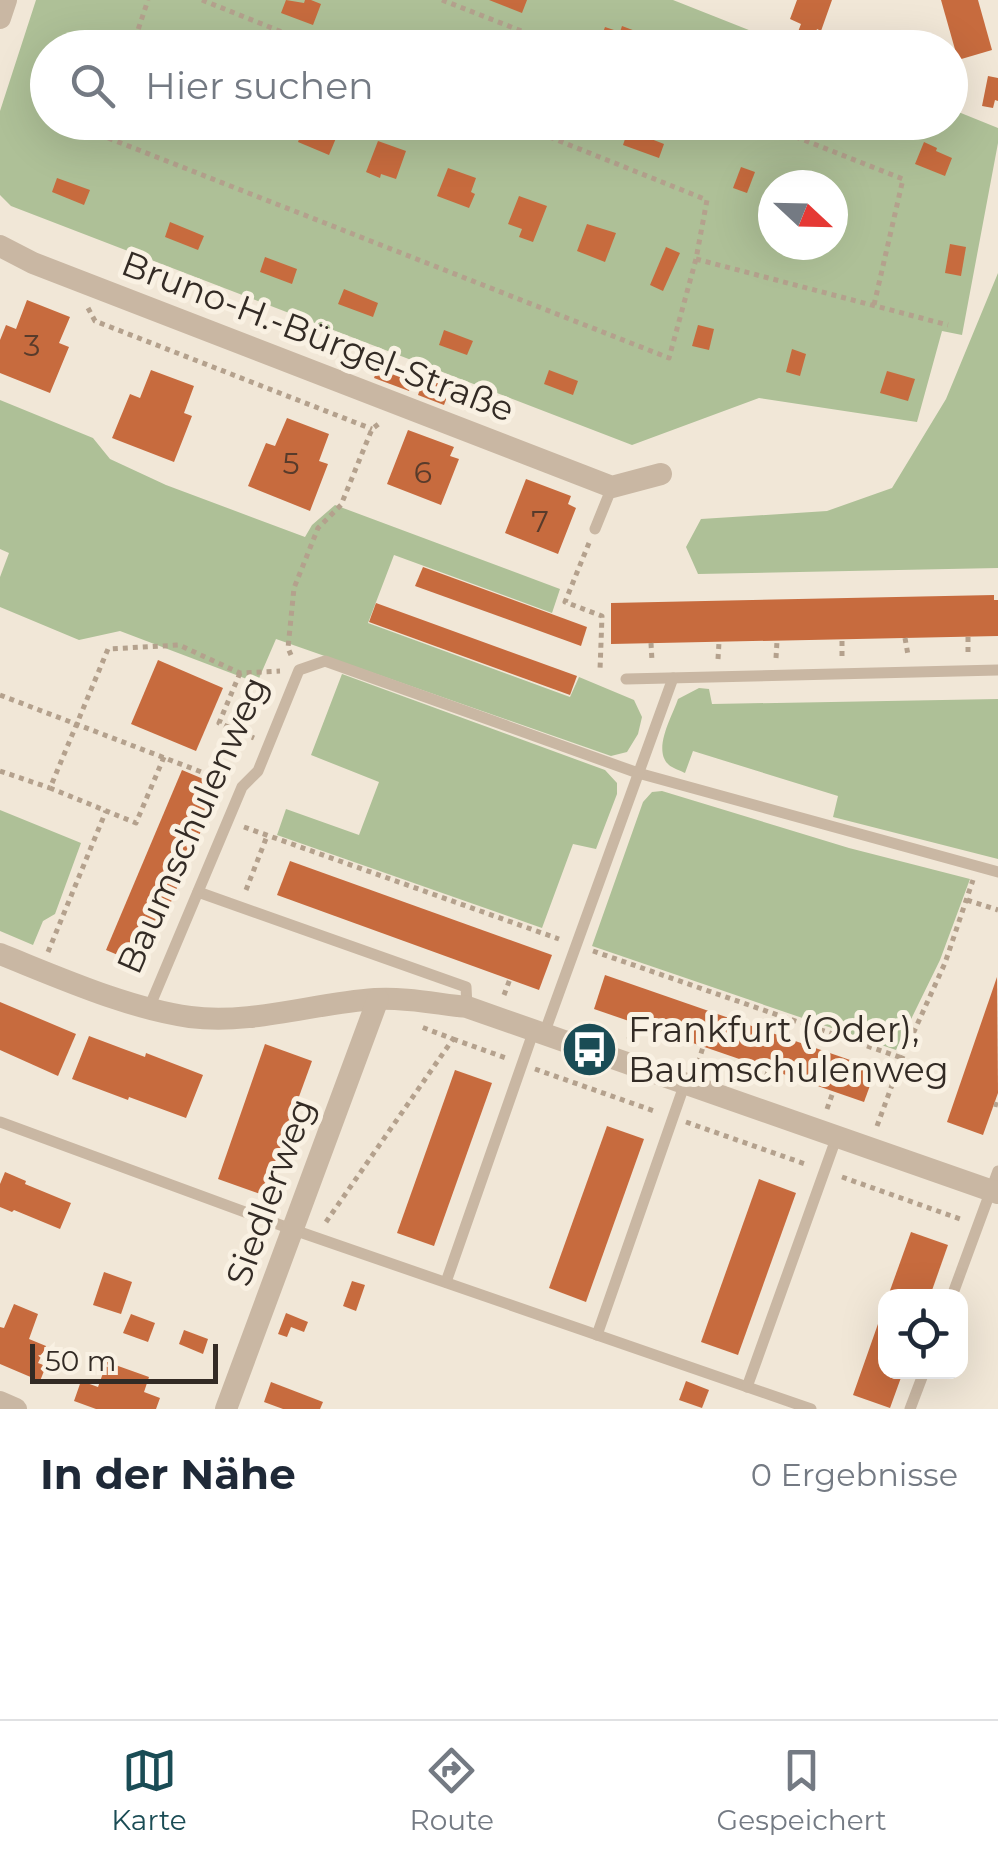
<!DOCTYPE html>
<html lang="de">
<meta charset="utf-8">
<style>
body{margin:0;font-family:Montserrat,sans-serif;background:#f2f2f3;color:#1f2937}
.controls{position:absolute;right:30px;bottom:30px;display:grid;overflow:hidden;border-radius:20px;box-shadow:0 10px 40px #0002}
.controls button{width:90px;height:90px;display:grid;place-items:center;padding:0;border:0;border-bottom:2px solid #e0e1e3;background:#fff;color:#1f2937;font:50px sans-serif}
.compass{position:absolute;left:758px;top:170px;width:90px;height:90px;border-radius:50%;background:#fff;box-shadow:0 10px 40px #0002;rotate:112deg}
.scale{position:absolute;left:30px;bottom:25px;width:188px;box-sizing:border-box;padding-left:10px;border:5px solid #332b25;border-top:0;font-size:28px;line-height:35px;white-space:nowrap;color:#332b25;-webkit-text-stroke:8px #f9f1e3;paint-order:stroke}
.list{margin:0;padding:0;list-style:none}
h2{display:flex;justify-content:space-between;align-items:center;height:130px;margin:0;padding:0 40px;font-size:42px}
h2 small{font-size:32px;font-weight:400;color:#747a83}
.icon{flex:none;width:55px;height:55px;fill:none;stroke:currentColor;stroke-width:2;stroke-linecap:round;stroke-linejoin:round}
.map{position:relative;flex:none;width:998px;height:1409px;overflow:hidden}
.search{position:absolute;background:#fff;box-shadow:0 10px 40px #0002;left:30px;right:30px;top:30px;height:110px;display:flex;align-items:center;gap:25px;box-sizing:border-box;padding:0 35px;border-radius:55px;color:#747a83;font-size:38px}
.sheet{height:310px;background:#fff}
nav{display:flex;justify-content:space-around;align-items:center;box-sizing:border-box;height:140px;border-top:2px solid #e0e1e3;background:#fff;font-size:28px;color:#747a83}
nav a{display:grid;justify-items:center;gap:5px}
nav .on{color:#1a4c55}
.map>svg:first-child{display:block}
.green{fill:#aec097;fill-rule:evenodd}
.building{fill:#c76b3e}
.lines{fill:none;stroke-linecap:round;stroke-linejoin:round}
.path{stroke:#b4a18d;stroke-width:5;stroke-dasharray:5 5;stroke-linecap:butt}
.service{stroke:#c9b7a3;stroke-width:11}
.minor{stroke:#c9b7a3;stroke-width:22}
.labels{text-anchor:middle;dominant-baseline:central;stroke-width:10;stroke-linejoin:round;paint-order:stroke}
.number-label{font-size:30px;fill:#583b2b}
.street-label{font-size:35px;fill:#332b25;stroke:#f9f1e3}
.poi-label{font-size:35px;fill:#332b25;stroke:#f9f1e3;text-anchor:start}
</style>
<div class="map">
<svg width="998" height="1409" viewBox="0 0 998 1409">
<rect width="100%" height="100%" fill="#f1e7d7"/>
<g class="green">
<path d="M36,0H673L774,40L777,33L817,47L48,48V122H950L951,109L998,128V143L962,335L942,331L917,422L759,398L632,445L11,206L0,195V111ZM773,185H833V245H773Z"/>
<path d="M998,273V568L698,574L686,547L701,519L827,511L892,488L946,399Z"/>
<path d="M0,400L93,438L110,459L166,485L305,537L312,525L335,505L560,589L552,613L394,555L368,623L570,697L579,677L634,700L642,717L638,734L627,752L611,756L276,639L257,683L120,631L79,640L0,607V577L9,553L0,549Z"/>
<path d="M342,674L605,770L617,783V794L596,849L573,844L542,928L277,835L286,809L359,835L379,782L311,755Z"/>
<path d="M699,688L709,689L712,704L998,699V859L833,817L838,796L693,751L685,773C683,772 671,767 669,765C652,750 672,717 678,699Z"/>
<path d="M662,791L849,848L970,879L940,960L896,1050L592,946L643,802L652,792Z"/>
<path d="M0,810L81,843L55,914L43,921L33,945L0,931Z"/>
</g>
<g class="building">
<path d="M286,0L304,3L305,0H311L321,4L313,25L281,13Z"/>
<path d="M489,0H527L522,13Z"/>
<path d="M797,0H832L821,31L817,29L812,43L796,37L801,24L790,19Z"/>
<path d="M941,0H978L992,50L958,60Z"/>
<path d="M622,26L638,32L632,48H617L600,41L605,27L620,32Z"/>
<path d="M374,33L402,43L401,48H368Z"/>
<path d="M988,76L998,78V101L995,100L993,108L982,106Z"/>
<path d="M306,122H331L341,126L329,155L298,142Z"/>
<path d="M811,122H852L847,137Z"/>
<path d="M628,130L664,144L659,158L623,145Z"/>
<path d="M378,141L406,151L396,179L381,174L380,178L366,172Z"/>
<path d="M924,142L937,148L936,151L952,158L945,176L915,164Z"/>
<path d="M741,167L755,172L747,193L733,188Z"/>
<path d="M448,168L476,178L471,192L475,194L469,208L437,196Z"/>
<path d="M57,178L90,190L84,205L52,192Z"/>
<path d="M519,196L547,206L533,242L519,237L522,229L508,224Z"/>
<path d="M170,222L204,236L198,250L165,237Z"/>
<path d="M587,224L616,233L605,262L577,251Z"/>
<path d="M950,244L966,247L961,276L945,273Z"/>
<path d="M666,247L680,253L663,291L650,285Z"/>
<path d="M265,257L297,269L292,284L260,272Z"/>
<path d="M344,289L378,303L373,317L338,304Z"/>
<path d="M27,300L70,317L59,343L69,347L50,393L0,373V340L6,325L16,329Z"/>
<path d="M698,325L714,329L709,350L692,346Z"/>
<path d="M444,330L473,341L467,355L439,345Z"/>
<path d="M792,349L806,354L800,376L786,372Z"/>
<path d="M382,358L417,371L409,391L374,378Z"/>
<path d="M151,370L194,386L184,413L192,416L174,462L112,438L130,394L140,398Z"/>
<path d="M549,370L578,381L573,395L544,384Z"/>
<path d="M887,371L915,379L908,401L880,393Z"/>
<path d="M425,374L452,384L444,405L418,395Z"/>
<path d="M287,418L329,434L319,461L328,464L310,511L248,486L266,443L275,446Z"/>
<path d="M408,430L454,447L450,456L459,459L441,505L387,484Z"/>
<path d="M526,479L571,496L568,504L576,508L558,554L505,533Z"/>
<path d="M423,567L587,627L581,646L415,586Z"/>
<path d="M994,595V600H998V636L611,644V603Z"/>
<path d="M376,603L577,676L570,695L369,622Z"/>
<path d="M158,660L223,688L196,751L131,724Z"/>
<path d="M182,770L220,786L144,966L106,950Z"/>
<path d="M290,861L552,955L539,990L277,895Z"/>
<path d="M605,975L876,1069L864,1102L594,1009Z"/>
<path d="M997,977L998,1093L983,1135L947,1122Z"/>
<path d="M0,1002L76,1034L58,1076L0,1050Z"/>
<path d="M89,1036L145,1057L146,1053L203,1075L186,1118L129,1097L128,1100L72,1079Z"/>
<path d="M265,1044L312,1061L263,1195L218,1179Z"/>
<path d="M455,1070L492,1083L434,1246L397,1233Z"/>
<path d="M607,1126L644,1139L586,1302L549,1288Z"/>
<path d="M5,1172L26,1181L25,1184L71,1203L60,1229L14,1210L12,1212L0,1207V1184Z"/>
<path d="M759,1179L796,1193L738,1355L701,1342Z"/>
<path d="M911,1232L948,1245L930,1296H888Z"/>
<path d="M104,1272L132,1282L121,1314L93,1305Z"/>
<path d="M352,1281L365,1285L356,1311L343,1306Z"/>
<path d="M14,1304L38,1314L29,1339L46,1346L38,1363L46,1366L40,1381L0,1364V1327L4,1328Z"/>
<path d="M885,1304L886,1372H903L890,1408L853,1395Z"/>
<path d="M286,1313L308,1322L304,1332L291,1327L287,1337L278,1334Z"/>
<path d="M131,1314L155,1323L148,1342L123,1333Z"/>
<path d="M184,1330L208,1339L203,1354L179,1344Z"/>
<path d="M107,1362L149,1377L144,1392L160,1398L156,1409H96L74,1401L81,1381L98,1387Z"/>
<path d="M686,1381L709,1390L702,1408L679,1400Z"/>
<path d="M271,1382L323,1402L320,1409H283L264,1402Z"/>
</g>
<g class="lines">
<g class="path">
<path d="M202,0L322,48"/>
<path d="M442,0L565,48"/>
<path d="M132,48L148,0"/>
<path d="M107,122L103,136L669,358L696,259L707,200L512,122"/>
<path d="M758,122L903,179L874,305"/>
<path d="M696,259L948,325"/>
<path d="M88,308L95,321L372,429"/>
<path d="M589,543L565,602L602,616L600,670"/>
<path d="M968,637V654"/>
<path d="M905,638L908,655"/>
<path d="M651,643L652,661"/>
<path d="M291,655L288,648L294,588L318,528L341,505L372,429L381,422"/>
<path d="M842,656V640"/>
<path d="M776,658L777,641"/>
<path d="M718,659L719,642"/>
<path d="M240,673L219,723L254,738"/>
<path d="M0,695L225,781"/>
<path d="M164,757L136,823L50,788L108,649L179,645L240,673L280,671"/>
<path d="M0,771L50,788"/>
<path d="M244,827L559,939"/>
<path d="M246,890L267,836"/>
<path d="M967,900L998,910"/>
<path d="M593,951L902,1058"/>
<path d="M48,952L106,811"/>
<path d="M504,995L510,979"/>
<path d="M453,1039L506,1058"/>
<path d="M629,1039L634,1023"/>
<path d="M698,1063L703,1047"/>
<path d="M535,1069L657,1112"/>
<path d="M763,1086L769,1069"/>
<path d="M994,1104L998,1105"/>
<path d="M827,1109L833,1092"/>
<path d="M686,1122L808,1165"/>
<path d="M877,1126L902,1058L945,963L973,880"/>
<path d="M842,1177L963,1220"/>
<path d="M326,1222L453,1039L419,1026"/>
</g>
<g class="service">
<path d="M595,529L612,487"/>
<path d="M626,679L998,670"/>
<path d="M198,892L466,987L467,1007"/>
<path d="M149,1008L242,787L258,771L299,670L325,661L638,773L998,872"/>
<path d="M544,1034L673,678"/>
<path d="M0,1122L294,1230L811,1409"/>
<path d="M446,1282L534,1030"/>
<path d="M952,1296L998,1171"/>
<path d="M597,1335L685,1083"/>
<path d="M747,1387L837,1136"/>
<path d="M910,1409L924,1372"/>
</g>
<g class="minor">
<path d="M0,18L6,0"/>
<path d="M0,246L33,263L612,487L661,474"/>
<path d="M0,954C60,978 127,1008 190,1017C252,1025 314,1003 375,999C405,997 437,1004 467,1007L998,1193"/>
<path d="M0,1402L16,1409"/>
<path d="M226,1409L378,999"/>
</g>
</g>
<defs>
<symbol id="bus-disc" viewBox="-11 -11 22 22"><circle r="9.5" fill="#1a4c55" stroke="#f9f1e3"/><path d="M-5-6H5V4H4V6H2V4H-2V6H-4V4H-5ZM-3.5-4V0h7V-4ZM-3.5 1.2v1.5H-2V1.2ZM2 1.2v1.5H3.5V1.2Z" fill="#fff"/></symbol>
</defs>
<g fill-rule="evenodd">
<use href="#bus-disc" x="558" y="1018" width="63" height="63"/>
</g>
<g class="labels">
<g class="number-label">
<text x="32" y="345">3</text>
<text x="291" y="463">5</text>
<text x="423" y="472">6</text>
<text x="540" y="521">7</text>
</g>
<g class="street-label">
<text transform="translate(318 336) rotate(21)">Bruno-H.-Bürgel-Straße</text>
<text transform="translate(192 825) rotate(-66)">Baumschulenweg</text>
<text transform="translate(270 1192) rotate(-70)">Siedlerweg</text>
</g>
<g class="poi-label">
<text x="628" y="1029">Frankfurt (Oder),<tspan x="628" dy="40">Baumschulenweg</tspan></text>
</g>
</g>
</svg>
<div class="controls">
<button><svg class="icon" aria-label="locate" viewBox="0 0 24 24"><circle cx="12" cy="12" r="6"/><path d="M12 2v4M12 18v4M2 12h4M18 12h4"/></svg></button>
</div>
<svg class="compass" viewBox="-18 -18 36 36"><path d="M0-13l5 13h-10z" fill="#e53935"/><path d="M0 13l5-13h-10z" fill="#747a83"/></svg>
<div class="scale">50 m</div>
<div class="search"><svg class="icon" aria-label="search" viewBox="0 0 24 24"><circle cx="10" cy="10" r="6"/><path d="M15 15l6 6"/></svg>Hier suchen</div>
</div>
<section class="sheet">
<h2>In der Nähe<small>0 Ergebnisse</small></h2>
<ul class="list">
</ul>
</section>
<nav>
<a class="on"><svg class="icon" aria-label="map" viewBox="0 0 24 24"><path d="M3 6l6-2 6 2 6-2v14l-6 2-6-2-6 2zM9 4v14M15 6v14"/></svg>Karte</a>
<a><svg class="icon" aria-label="directions" viewBox="0 0 24 24"><path d="M12 3l9 9-9 9-9-9zM9 14v-3h6M13 9l2 2-2 2"/></svg>Route</a>
<a><svg class="icon" aria-label="saved" viewBox="0 0 24 24"><path d="M7 4h10v16l-5-4-5 4z"/></svg>Gespeichert</a>
</nav>
